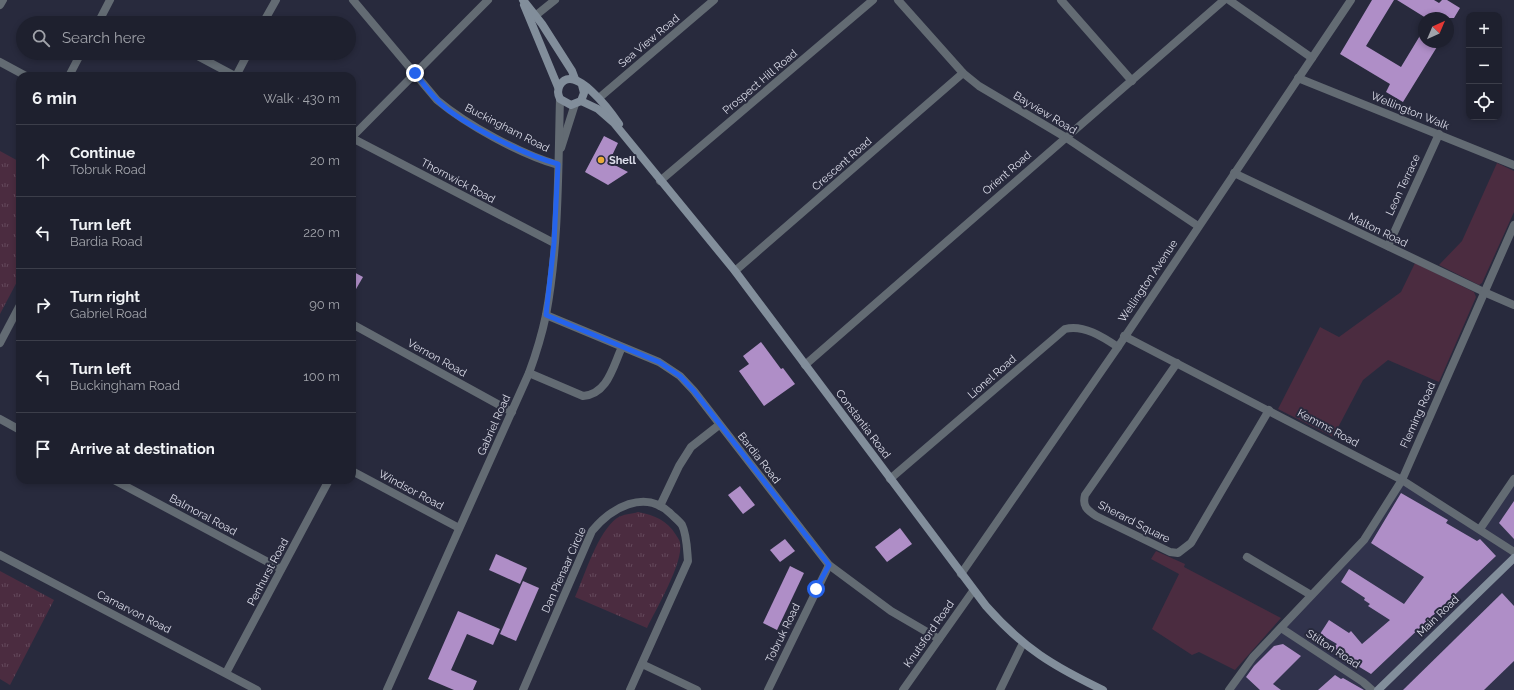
<!DOCTYPE html>
<meta charset="utf-8">
<style>
body{margin:0;font-family:Raleway,sans-serif;background:#2b2d3a;color:#f1f3f6}
.controls{position:absolute;right:12px;top:12px;display:grid;overflow:hidden;border-radius:8px;box-shadow:0 2px 6px #0003}
.controls button{width:36px;height:36px;display:grid;place-items:center;padding:0;border:0;border-bottom:1px solid #3c3e4a;background:#1e202e;color:#f1f3f6;font:20px sans-serif}
.compass{position:absolute;left:1418px;top:12px;width:36px;height:36px;border-radius:50%;background:#1e202e;box-shadow:0 2px 6px #0003;rotate:44deg}
.stop{position:absolute;width:12px;height:12px;margin:-9px;border:3px solid #2563eb;border-radius:50%;background:#fff}
.stop.end{background:#2563eb;border-color:#fff;box-shadow:0 1px 4px #0008}
.list{margin:0;padding:0;list-style:none}
h2{display:flex;justify-content:space-between;align-items:center;height:52px;margin:0;padding:0 16px;font-size:17px}
h2 small{font-size:13px;font-weight:400;color:#a1a3aa}
.list li{display:grid;grid-template-columns:26px 1fr auto;gap:12px;align-items:center;box-sizing:border-box;height:72px;padding:0 16px;border-top:1px solid #3c3e4a}
.list b{display:block;font-size:15px;white-space:nowrap}
.list p{margin:0;font-size:13px;white-space:nowrap;color:#a1a3aa}
.list em{font-size:13px;font-style:normal;color:#a1a3aa}
.icon{flex:none;width:22px;height:22px;fill:none;stroke:currentColor;stroke-width:2;stroke-linecap:round;stroke-linejoin:round}
.map{position:relative;flex:none;width:1514px;height:690px;overflow:hidden}
.search{position:absolute;background:#1e202e;box-shadow:0 2px 6px #0003;left:16px;top:16px;width:340px;height:44px;display:flex;align-items:center;gap:10px;box-sizing:border-box;padding:0 14px;border-radius:22px;color:#a1a3aa;font-size:15px}
.panel{position:absolute;background:#1e202e;box-shadow:0 2px 6px #0003;left:16px;top:72px;width:340px;height:412px;border-radius:12px}
.map>svg:first-child{display:block}
.built{fill:#31334c}
.grass{fill:#4b2c40}
.park{fill:url(#park-tufts)}
.building{fill:#af8ec7}
.lines{fill:none;stroke-linecap:round;stroke-linejoin:round}
.minor{stroke:#636b73;stroke-width:8}
.tertiary{stroke:#636b73;stroke-width:8}
.secondary{stroke:#828e9b;stroke-width:8}
.route{stroke:#2563eb;stroke-width:5}
.poi-dot{fill:#eaaa39;stroke:#282a3d;stroke-width:1.5}
.labels{text-anchor:middle;dominant-baseline:central;stroke-width:4;stroke-linejoin:round;paint-order:stroke}
.street-label{font-size:11px;fill:#dddeeb;stroke:#282a3d}
.poi-label{font-size:11px;font-weight:bold;fill:#dddeeb;stroke:#282a3d;text-anchor:start}
</style>
<div class="map">
<svg width="1514" height="690" viewBox="0 0 1514 690">
<defs>
<pattern id="park-tufts" width="24" height="20" patternUnits="userSpaceOnUse"><rect width="24" height="20" fill="#4b2c40"/><path d="M3 7l-1-3M5 7V3M7 7l1-3M15 17l-1-3M17 17v-4M19 17l1-3" fill="none" stroke="#644a5c"/></pattern>
</defs>
<rect width="100%" height="100%" fill="#282a3d"/>
<path class="built" d="M1514,479V690H1229L1238,677L1364,540L1402,480L1480,529Z"/>
<g class="grass">
<path d="M1497,163L1514,171V212L1482,283L1479,285L1439,265L1462,241Z"/>
<path d="M1415,263L1474,292L1476,297L1439,382L1388,360L1363,380L1333,437L1278,409L1320,327L1339,337L1401,292Z"/>
<path d="M1156,551L1185,564L1184,567L1281,618L1235,670L1199,652L1192,655L1152,629L1179,574L1151,559Z"/>
</g>
<g class="park">
<path d="M0,151L20,162V276L0,314Z"/>
<path d="M638,512C654,515 667,520 676,535C677,537 680,540 680,543C684,562 656,609 647,628L575,597C585,575 597,533 617,518C623,514 632,514 638,512Z"/>
<path d="M0,571L54,600L10,685L0,679Z"/>
</g>
<g class="building">
<path d="M1372,0H1394L1366,46L1401,67L1424,29V42H1440L1403,102L1386,92L1390,84L1340,54Z"/>
<path d="M1397,0H1434L1439,3L1442,0H1447L1460,8L1454,18H1426Z"/>
<path d="M604,136L618,143L609,162L628,172L608,185L585,172Z"/>
<path d="M352,271L363,277L352,296Z"/>
<path d="M761,342L781,369L783,368L795,384L764,406L739,371L749,364L743,356Z"/>
<path d="M740,486L755,505L743,514L728,495Z"/>
<path d="M1401,493L1448,520L1446,523L1477,541L1480,539L1496,556L1371,674L1343,657L1334,647L1337,644L1320,634L1329,620L1349,633L1351,631L1362,644L1390,620L1368,606L1370,604L1364,600L1365,598L1341,582L1349,569L1404,604L1424,577L1371,543Z"/>
<path d="M1514,501V539L1499,523Z"/>
<path d="M900,528L912,544L887,562L875,547Z"/>
<path d="M785,539L795,551L780,562L770,550Z"/>
<path d="M496,554L527,568L520,584L489,570Z"/>
<path d="M790,566L804,573L777,630L763,623Z"/>
<path d="M523,581L539,588L516,641L500,634Z"/>
<path d="M1502,593L1514,606V661L1484,690H1403Z"/>
<path d="M458,611L500,629L493,645L467,634L451,670L477,681L473,690H454L428,679Z"/>
<path d="M1283,644L1301,656L1273,684L1281,690H1260L1246,677L1254,666L1274,646Z"/>
<path d="M1335,675L1341,679L1343,678L1364,690H1318Z"/>
</g>
<g class="lines">
<g class="minor">
<path d="M353,0L437,100C467,125 520,154 558,165"/>
<path d="M898,0L963,73L979,86L1065,137L1198,226"/>
<path d="M1061,0L1132,81"/>
<path d="M1229,0L1312,58"/>
<path d="M0,5L3,0"/>
<path d="M535,16L555,0"/>
<path d="M98,23L110,0"/>
<path d="M263,23L276,0"/>
<path d="M192,53L235,76"/>
<path d="M0,62L26,76"/>
<path d="M69,76L81,53"/>
<path d="M236,76L248,53"/>
<path d="M1298,78L1514,165"/>
<path d="M599,98L714,0"/>
<path d="M352,137L488,0"/>
<path d="M352,138L554,243"/>
<path d="M1234,173L1484,292L1514,305"/>
<path d="M660,181L873,0"/>
<path d="M1388,246L1439,134"/>
<path d="M735,271L963,73"/>
<path d="M546,315L659,362L680,376L694,391L829,565L891,611L939,639"/>
<path d="M352,324L512,412"/>
<path d="M1124,336L1402,480L1514,552"/>
<path d="M0,343L20,305"/>
<path d="M1177,363L1085,495C1082,506 1087,510 1096,516L1170,552L1178,553L1191,543L1269,410"/>
<path d="M805,365L1224,0"/>
<path d="M529,373L583,396C608,394 613,366 622,347"/>
<path d="M0,419L20,430"/>
<path d="M352,471L459,528"/>
<path d="M890,479L1065,329C1083,324 1103,337 1118,347"/>
<path d="M114,480L281,569"/>
<path d="M660,506L679,466L691,447L719,425"/>
<path d="M1480,529L1514,479"/>
<path d="M0,555L257,690"/>
<path d="M1247,557L1311,595"/>
<path d="M961,574L1118,347L1351,0"/>
<path d="M1281,628L1363,682L1372,690"/>
<path d="M642,664L697,690"/>
<path d="M226,673L329,480"/>
<path d="M523,690L592,531C611,508 645,488 671,514C674,517 679,521 682,525C687,535 687,550 688,561L630,690"/>
<path d="M768,690L829,565"/>
<path d="M903,690L973,591"/>
<path d="M1000,690L1023,643"/>
<path d="M1229,690L1253,657L1364,540L1402,480L1514,225"/>
</g>
<g class="tertiary">
<path d="M561,148L575,104"/>
<path d="M387,690L529,373C536,354 542,334 546,315C559,245 558,170 560,99"/>
</g>
<g class="secondary">
<path d="M523,0L542,24L572,71L575,79"/>
<path d="M524,5L558,87"/>
<path d="M582,85L584,93L581,101L571,105L560,99C558,95 557,90 560,85C574,62 611,112 619,124"/>
<path d="M581,101L598,109L614,123L735,271L986,606C1023,648 1053,666 1103,690"/>
<path d="M1378,690L1514,558"/>
</g>
</g>
<g class="lines">
<path class="route" d="M415,73C422,82 429,92 437,100C459,123 527,156 558,164L554,243L546,315L659,362L680,376L694,391L829,565L816,589"/>
</g>
<circle class="poi-dot" cx="601" cy="160" r="4"/>
<g class="labels">
<g class="street-label">
<text transform="translate(649 41) rotate(-40)">Sea View Road</text>
<text transform="translate(760 82) rotate(-40)">Prospect Hill Road</text>
<text transform="translate(1410 111) rotate(22)">Wellington Walk</text>
<text transform="translate(1045 113) rotate(31)">Bayview Road</text>
<text transform="translate(507 128) rotate(27)">Buckingham Road</text>
<text transform="translate(842 164) rotate(-41)">Crescent Road</text>
<text transform="translate(1007 173) rotate(-41)">Orient Road</text>
<text transform="translate(458 181) rotate(28)">Thornwick Road</text>
<text transform="translate(1403 185) rotate(-65)">Leon Terrace</text>
<text transform="translate(1378 230) rotate(26)">Malton Road</text>
<text transform="translate(1148 281) rotate(-56)">Wellington Avenue</text>
<text transform="translate(437 358) rotate(29)">Vernon Road</text>
<text transform="translate(992 377) rotate(-41)">Lionel Road</text>
<text transform="translate(1418 415) rotate(-66)">Fleming Road</text>
<text transform="translate(863 424) rotate(53)">Constantia Road</text>
<text transform="translate(494 425) rotate(-66)">Gabriel Road</text>
<text transform="translate(1328 428) rotate(28)">Kemms Road</text>
<text transform="translate(759 458) rotate(52)">Bardia Road</text>
<text transform="translate(411 490) rotate(28)">Windsor Road</text>
<text transform="translate(203 515) rotate(28)">Balmoral Road</text>
<text transform="translate(1134 522) rotate(27)">Sherard Square</text>
<text transform="translate(564 570) rotate(-66)">Dan Pienaar Circle</text>
<text transform="translate(268 572) rotate(-62)">Penhurst Road</text>
<text transform="translate(134 612) rotate(27)">Carnarvon Road</text>
<text transform="translate(1438 616) rotate(-44)">Main Road</text>
<text transform="translate(783 633) rotate(-64)">Tobruk Road</text>
<text transform="translate(929 634) rotate(-55)">Knutsford Road</text>
<text transform="translate(1333 649) rotate(33)">Stilton Road</text>
</g>
<g class="poi-label">
<text x="609" y="160">Shell</text>
</g>
</g>
</svg>
<div class="controls">
<button>+</button>
<button>−</button>
<button><svg class="icon" aria-label="locate" viewBox="0 0 24 24"><circle cx="12" cy="12" r="6"/><path d="M12 2v4M12 18v4M2 12h4M18 12h4"/></svg></button>
</div>
<svg class="compass" viewBox="-18 -18 36 36"><path d="M0-13l5 13h-10z" fill="#e53935"/><path d="M0 13l5-13h-10z" fill="#a1a3aa"/></svg>
<div class="stop" style="left:816px;top:589px"></div>
<div class="stop end" style="left:415px;top:73px"></div>
<div class="search"><svg class="icon" aria-label="search" viewBox="0 0 24 24"><circle cx="10" cy="10" r="6"/><path d="M15 15l6 6"/></svg>Search here</div>
<section class="panel">
<h2>6 min<small>Walk · 430 m</small></h2>
<ul class="list">
<li><svg class="icon" aria-label="ahead" viewBox="0 0 24 24"><path d="M12 20V5M6 11l6-6 6 6"/></svg><div><b>Continue</b><p>Tobruk Road</p></div><em>20 m</em></li>
<li><svg class="icon" aria-label="left" viewBox="0 0 24 24"><path d="M17 20v-9H6M10 6l-5 5 5 5"/></svg><div><b>Turn left</b><p>Bardia Road</p></div><em>220 m</em></li>
<li><svg class="icon" aria-label="right" viewBox="0 0 24 24"><path d="M7 20v-9h11M14 6l5 5-5 5"/></svg><div><b>Turn right</b><p>Gabriel Road</p></div><em>90 m</em></li>
<li><svg class="icon" aria-label="left" viewBox="0 0 24 24"><path d="M17 20v-9H6M10 6l-5 5 5 5"/></svg><div><b>Turn left</b><p>Buckingham Road</p></div><em>100 m</em></li>
<li><svg class="icon" aria-label="arrive" viewBox="0 0 24 24"><path d="M6 21V4h12l-3 4 3 4H6"/></svg><div><b>Arrive at destination</b></div></li>
</ul>
</section>
</div>
